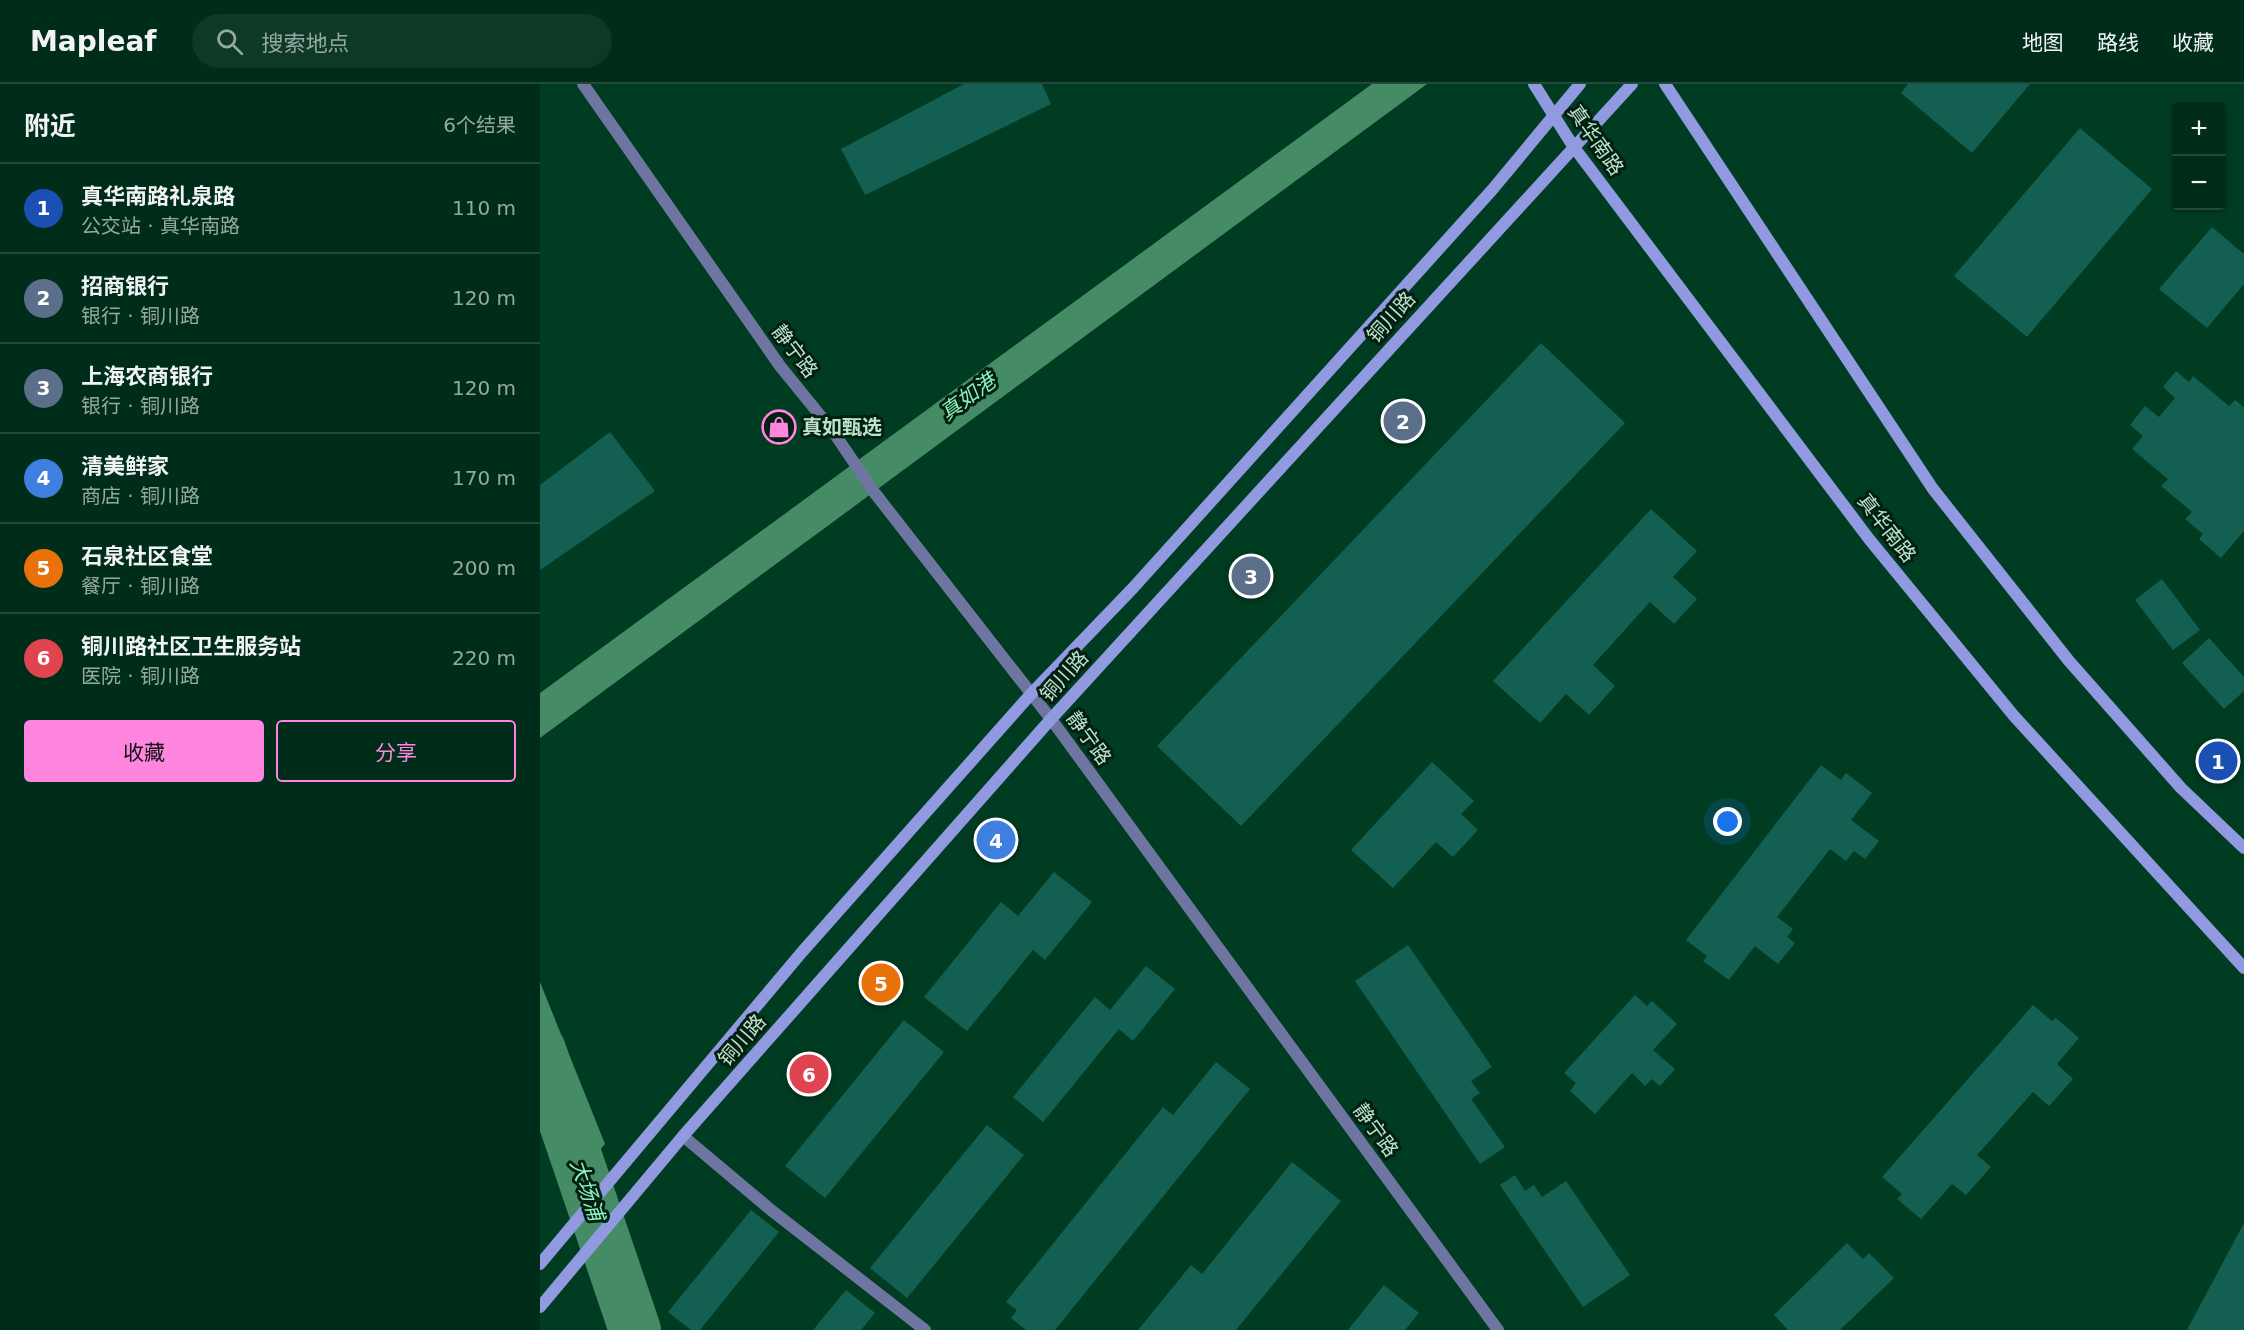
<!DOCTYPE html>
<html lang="zh">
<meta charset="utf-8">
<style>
body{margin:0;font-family:"DejaVu Sans","Noto Sans SC",sans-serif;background:#0e3927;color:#f1f3f6}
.controls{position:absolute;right:18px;top:18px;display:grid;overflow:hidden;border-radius:6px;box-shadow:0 2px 4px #0004}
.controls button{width:54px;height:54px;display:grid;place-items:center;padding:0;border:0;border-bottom:2px solid #224939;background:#002d1a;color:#f1f3f6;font:30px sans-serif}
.you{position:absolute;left:1188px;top:738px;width:21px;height:21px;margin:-15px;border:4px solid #fff;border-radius:50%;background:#1a73e8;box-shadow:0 0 0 9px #1a73e833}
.badge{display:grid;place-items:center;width:39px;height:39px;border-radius:50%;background:#ff85df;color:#fff;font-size:20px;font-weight:700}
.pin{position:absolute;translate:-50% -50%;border:3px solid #fff;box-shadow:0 2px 6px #0006}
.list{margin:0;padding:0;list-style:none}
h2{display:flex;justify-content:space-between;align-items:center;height:78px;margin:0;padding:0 24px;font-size:26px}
h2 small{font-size:20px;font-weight:400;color:#95a8a2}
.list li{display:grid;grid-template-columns:39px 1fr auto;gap:18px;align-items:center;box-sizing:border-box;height:90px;padding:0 24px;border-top:2px solid #224939}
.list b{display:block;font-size:22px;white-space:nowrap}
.list p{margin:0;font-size:20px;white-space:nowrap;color:#95a8a2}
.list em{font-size:20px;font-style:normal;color:#95a8a2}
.actions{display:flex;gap:12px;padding:18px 24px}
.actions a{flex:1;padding:14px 0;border:2px solid #ff85df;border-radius:6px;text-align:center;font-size:21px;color:#ff85df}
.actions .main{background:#ff85df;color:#111}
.icon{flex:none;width:33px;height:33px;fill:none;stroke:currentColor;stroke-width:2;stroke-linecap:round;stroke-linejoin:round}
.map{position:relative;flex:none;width:1704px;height:1246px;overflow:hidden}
header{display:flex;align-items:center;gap:36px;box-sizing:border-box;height:84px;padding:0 30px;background:#002d1a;border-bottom:2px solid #224939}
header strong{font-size:28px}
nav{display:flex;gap:33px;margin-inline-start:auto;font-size:21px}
.search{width:420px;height:54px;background:#0e3927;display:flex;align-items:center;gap:15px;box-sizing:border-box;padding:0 21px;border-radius:33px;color:#95a8a2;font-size:22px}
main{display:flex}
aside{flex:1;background:#002d1a}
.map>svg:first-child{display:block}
.water{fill:#458b65}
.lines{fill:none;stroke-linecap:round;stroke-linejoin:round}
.river{stroke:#458b65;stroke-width:52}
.building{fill:#136052}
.service{stroke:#6f75a1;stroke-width:12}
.minor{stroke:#6f75a1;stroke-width:12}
.secondary{stroke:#919ae1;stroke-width:12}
.labels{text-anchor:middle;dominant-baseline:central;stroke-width:6;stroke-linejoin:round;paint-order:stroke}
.street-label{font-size:20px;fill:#bfe2cc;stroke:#022011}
.poi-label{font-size:20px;font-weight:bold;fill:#bfe2cc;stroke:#022011;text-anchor:start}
.water-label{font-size:21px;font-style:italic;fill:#8ef1ba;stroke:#022011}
</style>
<header>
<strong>Mapleaf</strong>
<div class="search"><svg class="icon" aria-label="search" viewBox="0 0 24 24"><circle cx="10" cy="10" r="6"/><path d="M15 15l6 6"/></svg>搜索地点</div>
<nav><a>地图</a><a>路线</a><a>收藏</a></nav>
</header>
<main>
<aside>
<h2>附近<small>6个结果</small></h2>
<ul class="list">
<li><span class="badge" style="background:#1a4fb4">1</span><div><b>真华南路礼泉路</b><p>公交站 · 真华南路</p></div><em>110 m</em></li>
<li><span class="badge" style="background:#5c6f8a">2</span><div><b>招商银行</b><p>银行 · 铜川路</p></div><em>120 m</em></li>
<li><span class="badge" style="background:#5c6f8a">3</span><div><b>上海农商银行</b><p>银行 · 铜川路</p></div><em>120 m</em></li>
<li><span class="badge" style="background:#3f7fe0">4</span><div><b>清美鲜家</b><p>商店 · 铜川路</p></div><em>170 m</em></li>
<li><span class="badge" style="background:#e8710a">5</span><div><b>石泉社区食堂</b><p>餐厅 · 铜川路</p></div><em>200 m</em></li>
<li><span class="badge" style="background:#e0444e">6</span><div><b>铜川路社区卫生服务站</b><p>医院 · 铜川路</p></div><em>220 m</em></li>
</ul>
<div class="actions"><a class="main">收藏</a><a>分享</a></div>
</aside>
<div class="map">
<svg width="1704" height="1246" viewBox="0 0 1704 1246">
<rect width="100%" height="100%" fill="#003c22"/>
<g class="water">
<path d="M832,0H887L0,654V609Z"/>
<path d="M0,898L65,1060L25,1106L0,1033Z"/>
<path d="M87,1170L114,1241L116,1246H77L75,1188Z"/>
</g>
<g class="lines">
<path class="river" d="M0,966L95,1246"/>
</g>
<g class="building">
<path d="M424,0H502L511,20L325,111L301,65Z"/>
<path d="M1368,0H1490L1432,69L1361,9Z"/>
<path d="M1540,44L1612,105L1487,253L1414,192Z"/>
<path d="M1672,143L1704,170V200L1667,244L1619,205Z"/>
<path d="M1001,259L1085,339L701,742L617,662Z"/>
<path d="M1636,287L1649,298L1653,292L1689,322L1695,316L1704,323V447L1681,474L1659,455L1663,450L1645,435L1652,428L1621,402L1628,395L1592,365L1603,352L1590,341L1605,322L1619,333L1635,314L1623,303Z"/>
<path d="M70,348L115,407L0,486V401Z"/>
<path d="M1111,425L1157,467L1133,493L1157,515L1134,540L1110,518L1053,581L1075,602L1049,631L1026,610L1000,639L953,597Z"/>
<path d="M1622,495L1660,546L1633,566L1595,516Z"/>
<path d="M1669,554L1704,593V607L1684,625L1642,579Z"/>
<path d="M892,678L934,717L921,730L938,746L913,773L896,758L853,804L811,766Z"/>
<path d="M1281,681L1301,696L1306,689L1332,709L1311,736L1339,757L1325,775L1314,767L1306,777L1290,765L1237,833L1253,845L1247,853L1255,859L1238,880L1215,862L1189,896L1163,877L1167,872L1146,856Z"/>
<path d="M514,788L552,818L505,876L493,866L427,947L384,913L461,818L478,832Z"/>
<path d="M868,861L952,983L931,997L940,1009L931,1015L965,1063L940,1080L815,897Z"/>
<path d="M606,882L635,905L593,957L579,945L503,1038L473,1013L555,913L570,926Z"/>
<path d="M1095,911L1107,922L1112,917L1137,940L1113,966L1135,985L1120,1002L1112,995L1105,1002L1092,989L1055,1030L1030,1007L1036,999L1024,989Z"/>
<path d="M1493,921L1512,937L1516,934L1539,954L1517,980L1533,995L1509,1022L1493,1008L1437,1071L1451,1083L1426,1111L1412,1100L1381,1135L1357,1115L1362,1110L1342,1093Z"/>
<path d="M364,936L404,968L285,1114L245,1082Z"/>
<path d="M676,978L710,1005L515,1246H486L471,1234L477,1226L466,1218L623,1023L633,1031Z"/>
<path d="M447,1041L484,1071L367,1214L330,1184Z"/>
<path d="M752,1078L801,1117L696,1246H598L651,1181L662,1190Z"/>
<path d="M975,1091L985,1107L994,1101L1002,1113L1026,1097L1090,1191L1043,1223L960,1101Z"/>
<path d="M211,1126L239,1148L160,1246H151L128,1228Z"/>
<path d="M1704,1139V1246H1647Z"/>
<path d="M1307,1159L1323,1175L1329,1169L1354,1194L1300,1246H1248L1234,1231Z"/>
<path d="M844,1201L879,1229L865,1246H808Z"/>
<path d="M306,1206L335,1229L321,1246H273Z"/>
</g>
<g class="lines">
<path class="service" d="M143,1052L231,1126L385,1246"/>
<path class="minor" d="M43,0L240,282L292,346L334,408L511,635L958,1246"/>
<g class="secondary">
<path d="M994,0L1033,62L1329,455L1474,632L1704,884"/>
<path d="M1125,0L1393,405L1529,577L1641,704L1704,764"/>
<path d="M0,1180L262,868L491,610L593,504L952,106L1040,0"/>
<path d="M0,1223L143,1052L511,635L1092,0"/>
</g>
</g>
<defs>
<symbol id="shop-ring" viewBox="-11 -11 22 22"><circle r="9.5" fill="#022011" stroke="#ff85df" stroke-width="1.5"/><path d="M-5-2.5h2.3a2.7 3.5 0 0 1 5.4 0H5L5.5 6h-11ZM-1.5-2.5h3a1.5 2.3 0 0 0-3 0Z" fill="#ff85df"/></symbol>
</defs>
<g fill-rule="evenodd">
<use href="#shop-ring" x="220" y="324" width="38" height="38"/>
</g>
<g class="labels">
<g class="street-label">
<text transform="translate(1056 56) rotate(55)">真华南路</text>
<text transform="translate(851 233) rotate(-48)">铜川路</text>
<text transform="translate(255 267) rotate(53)">静宁路</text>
<text transform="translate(1347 444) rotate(52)">真华南路</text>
<text transform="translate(524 592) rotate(-48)">铜川路</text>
<text transform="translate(549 654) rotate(54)">静宁路</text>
<text transform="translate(202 956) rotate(-49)">铜川路</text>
<text transform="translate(836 1046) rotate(54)">静宁路</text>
</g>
<g class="poi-label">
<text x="262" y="343">真如甄选</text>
</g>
<g class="water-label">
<text transform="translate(428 313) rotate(-36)">真如港</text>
<text transform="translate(47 1106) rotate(71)">大场浦</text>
</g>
</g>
</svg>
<div class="controls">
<button>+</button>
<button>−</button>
</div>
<div class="you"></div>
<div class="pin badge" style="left:1678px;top:677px;background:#1a4fb4">1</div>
<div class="pin badge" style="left:863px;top:337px;background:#5c6f8a">2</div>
<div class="pin badge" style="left:711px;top:492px;background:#5c6f8a">3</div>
<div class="pin badge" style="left:456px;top:756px;background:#3f7fe0">4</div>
<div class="pin badge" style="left:341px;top:899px;background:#e8710a">5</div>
<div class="pin badge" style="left:269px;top:990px;background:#e0444e">6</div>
</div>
</main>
